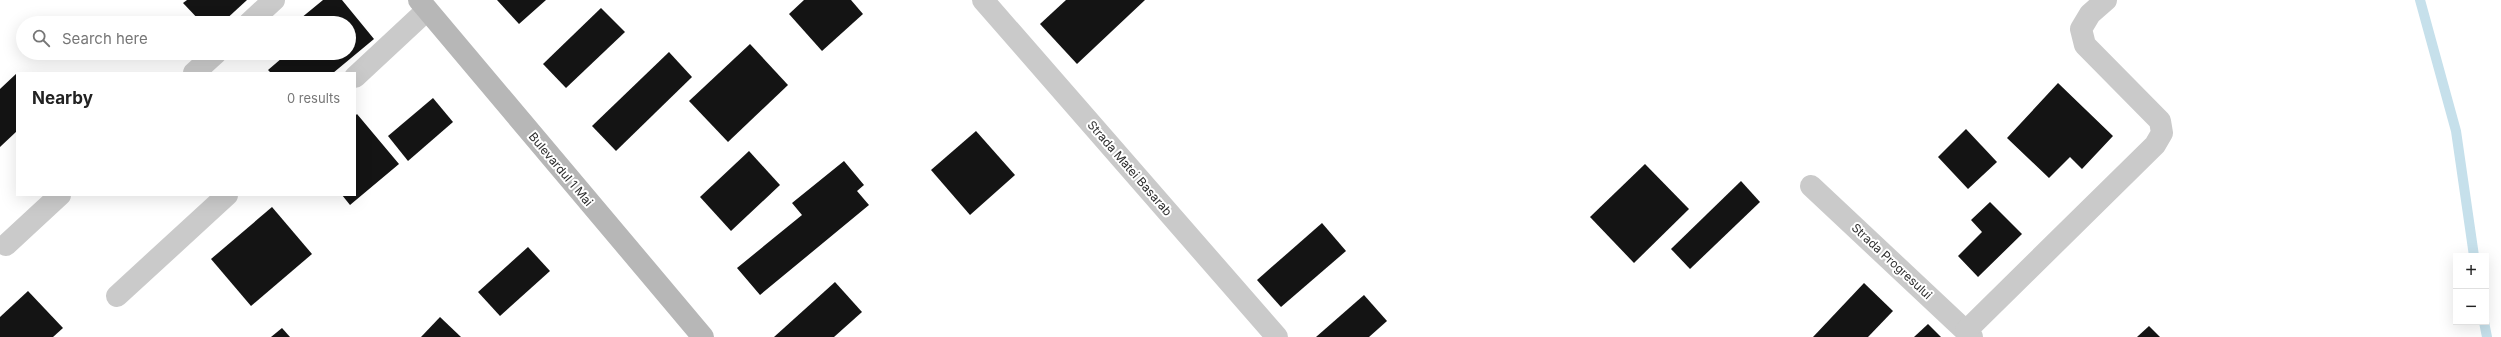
<!DOCTYPE html>
<meta charset="utf-8">
<style>
body{margin:0;font-family:Inter,sans-serif;background:#f6f6f6;color:#222}
.controls{position:absolute;right:12px;bottom:12px;display:grid;overflow:hidden;border-radius:0px;box-shadow:0 4px 16px #0002}
.controls button{width:36px;height:36px;display:grid;place-items:center;padding:0;border:0;border-bottom:1px solid #e0e0e0;background:#fff;color:#222;font:20px sans-serif}
.list{margin:0;padding:0;list-style:none}
h2{display:flex;justify-content:space-between;align-items:center;height:52px;margin:0;padding:0 16px;font-size:17px}
h2 small{font-size:13px;font-weight:400;color:#767676}
.icon{flex:none;width:22px;height:22px;fill:none;stroke:currentColor;stroke-width:2;stroke-linecap:round;stroke-linejoin:round}
.map{position:relative;flex:none;width:2501px;height:337px;overflow:hidden}
.search{position:absolute;background:#fff;box-shadow:0 4px 16px #0002;left:16px;top:16px;width:340px;height:44px;display:flex;align-items:center;gap:10px;box-sizing:border-box;padding:0 14px;border-radius:22px;color:#767676;font-size:15px}
.panel{position:absolute;background:#fff;box-shadow:0 4px 16px #0002;left:16px;top:72px;width:340px;height:124px;border-radius:0px}
.map>svg:first-child{display:block}
.lines{fill:none;stroke-linecap:round;stroke-linejoin:round}
.stream{stroke:#c6e0eb;stroke-width:10}
.building{fill:#141414}
.street{stroke:#cacaca;stroke-width:22}
.secondary{stroke:#b7b7b7;stroke-width:22}
.labels{text-anchor:middle;dominant-baseline:central;stroke-width:4;stroke-linejoin:round;paint-order:stroke}
.street-label{font-size:12px;fill:#2d2d2d;stroke:#fff}
</style>
<div class="map">
<svg width="2501" height="337" viewBox="0 0 2501 337">
<rect width="100%" height="100%" fill="#fff"/>
<g class="lines">
<g class="stream">
<path d="M2420,0L2456,131L2474,256"/>
<path d="M2484,322L2487,337"/>
</g>
</g>
<g class="building">
<path d="M187,0H247L222,23H202L183,3Z"/>
<path d="M323,0H342L374,39L333,73H271L268,70L282,58L278,53H349V23H295Z"/>
<path d="M497,0H546L519,24Z"/>
<path d="M804,0H851L863,14L822,51L789,14Z"/>
<path d="M1066,0H1145L1077,64L1040,24Z"/>
<path d="M601,8L625,32L566,88L543,64Z"/>
<path d="M750,44L788,85L728,142L689,101Z"/>
<path d="M669,52L692,77L616,151L592,126Z"/>
<path d="M17,73V131L0,147V89Z"/>
<path d="M2058,83L2113,136L2082,169L2070,157L2049,178L2007,138Z"/>
<path d="M433,98L453,122L408,161L388,136Z"/>
<path d="M357,114L399,164L350,205L342,195H355V116Z"/>
<path d="M1966,129L1997,162L1968,189L1938,157Z"/>
<path d="M976,131L1015,175L970,215L931,170Z"/>
<path d="M749,151L780,185L731,231L700,197Z"/>
<path d="M844,161L864,185L857,191L869,205L760,295L737,268L802,215L792,203Z"/>
<path d="M1645,164L1689,209L1634,263L1590,217Z"/>
<path d="M1741,181L1760,202L1690,269L1671,249Z"/>
<path d="M1990,202L2022,234L1978,277L1958,256L1982,232L1971,220Z"/>
<path d="M272,207L312,254L251,306L211,259Z"/>
<path d="M1322,223L1346,251L1281,307L1257,280Z"/>
<path d="M528,247L550,271L500,316L478,292Z"/>
<path d="M835,282L862,312L834,337H774Z"/>
<path d="M1864,283L1893,311L1868,337H1813Z"/>
<path d="M28,291L63,328L53,337H0V317Z"/>
<path d="M1364,295L1387,321L1369,337H1316Z"/>
<path d="M440,317L461,337H421Z"/>
<path d="M1928,324L1941,337H1914Z"/>
<path d="M2149,326L2160,337H2137Z"/>
<path d="M282,328L290,337H271Z"/>
</g>
<g class="lines">
<g class="street">
<path d="M983,0L1277,337"/>
<path d="M249,23L274,0"/>
<path d="M194,73L216,53"/>
<path d="M355,77L427,10"/>
<path d="M1811,186L1972,337"/>
<path d="M6,245L60,195"/>
<path d="M117,296L227,195"/>
<path d="M1966,331L2155,145L2162,133L2160,121L2085,45L2081,29L2090,14L2106,0"/>
</g>
<path class="secondary" d="M419,0L703,337"/>
</g>
<g class="labels">
<g class="street-label">
<text transform="translate(1130 168) rotate(49)">Strada Matei Basarab</text>
<text transform="translate(561 169) rotate(50)">Bulevardul 1 Mai</text>
<text transform="translate(1892 261) rotate(43)">Strada Progresului</text>
</g>
</g>
</svg>
<div class="controls">
<button>+</button>
<button>−</button>
</div>
<div class="search"><svg class="icon" aria-label="search" viewBox="0 0 24 24"><circle cx="10" cy="10" r="6"/><path d="M15 15l6 6"/></svg>Search here</div>
<section class="panel">
<h2>Nearby<small>0 results</small></h2>
<ul class="list">
</ul>
</section>
</div>
